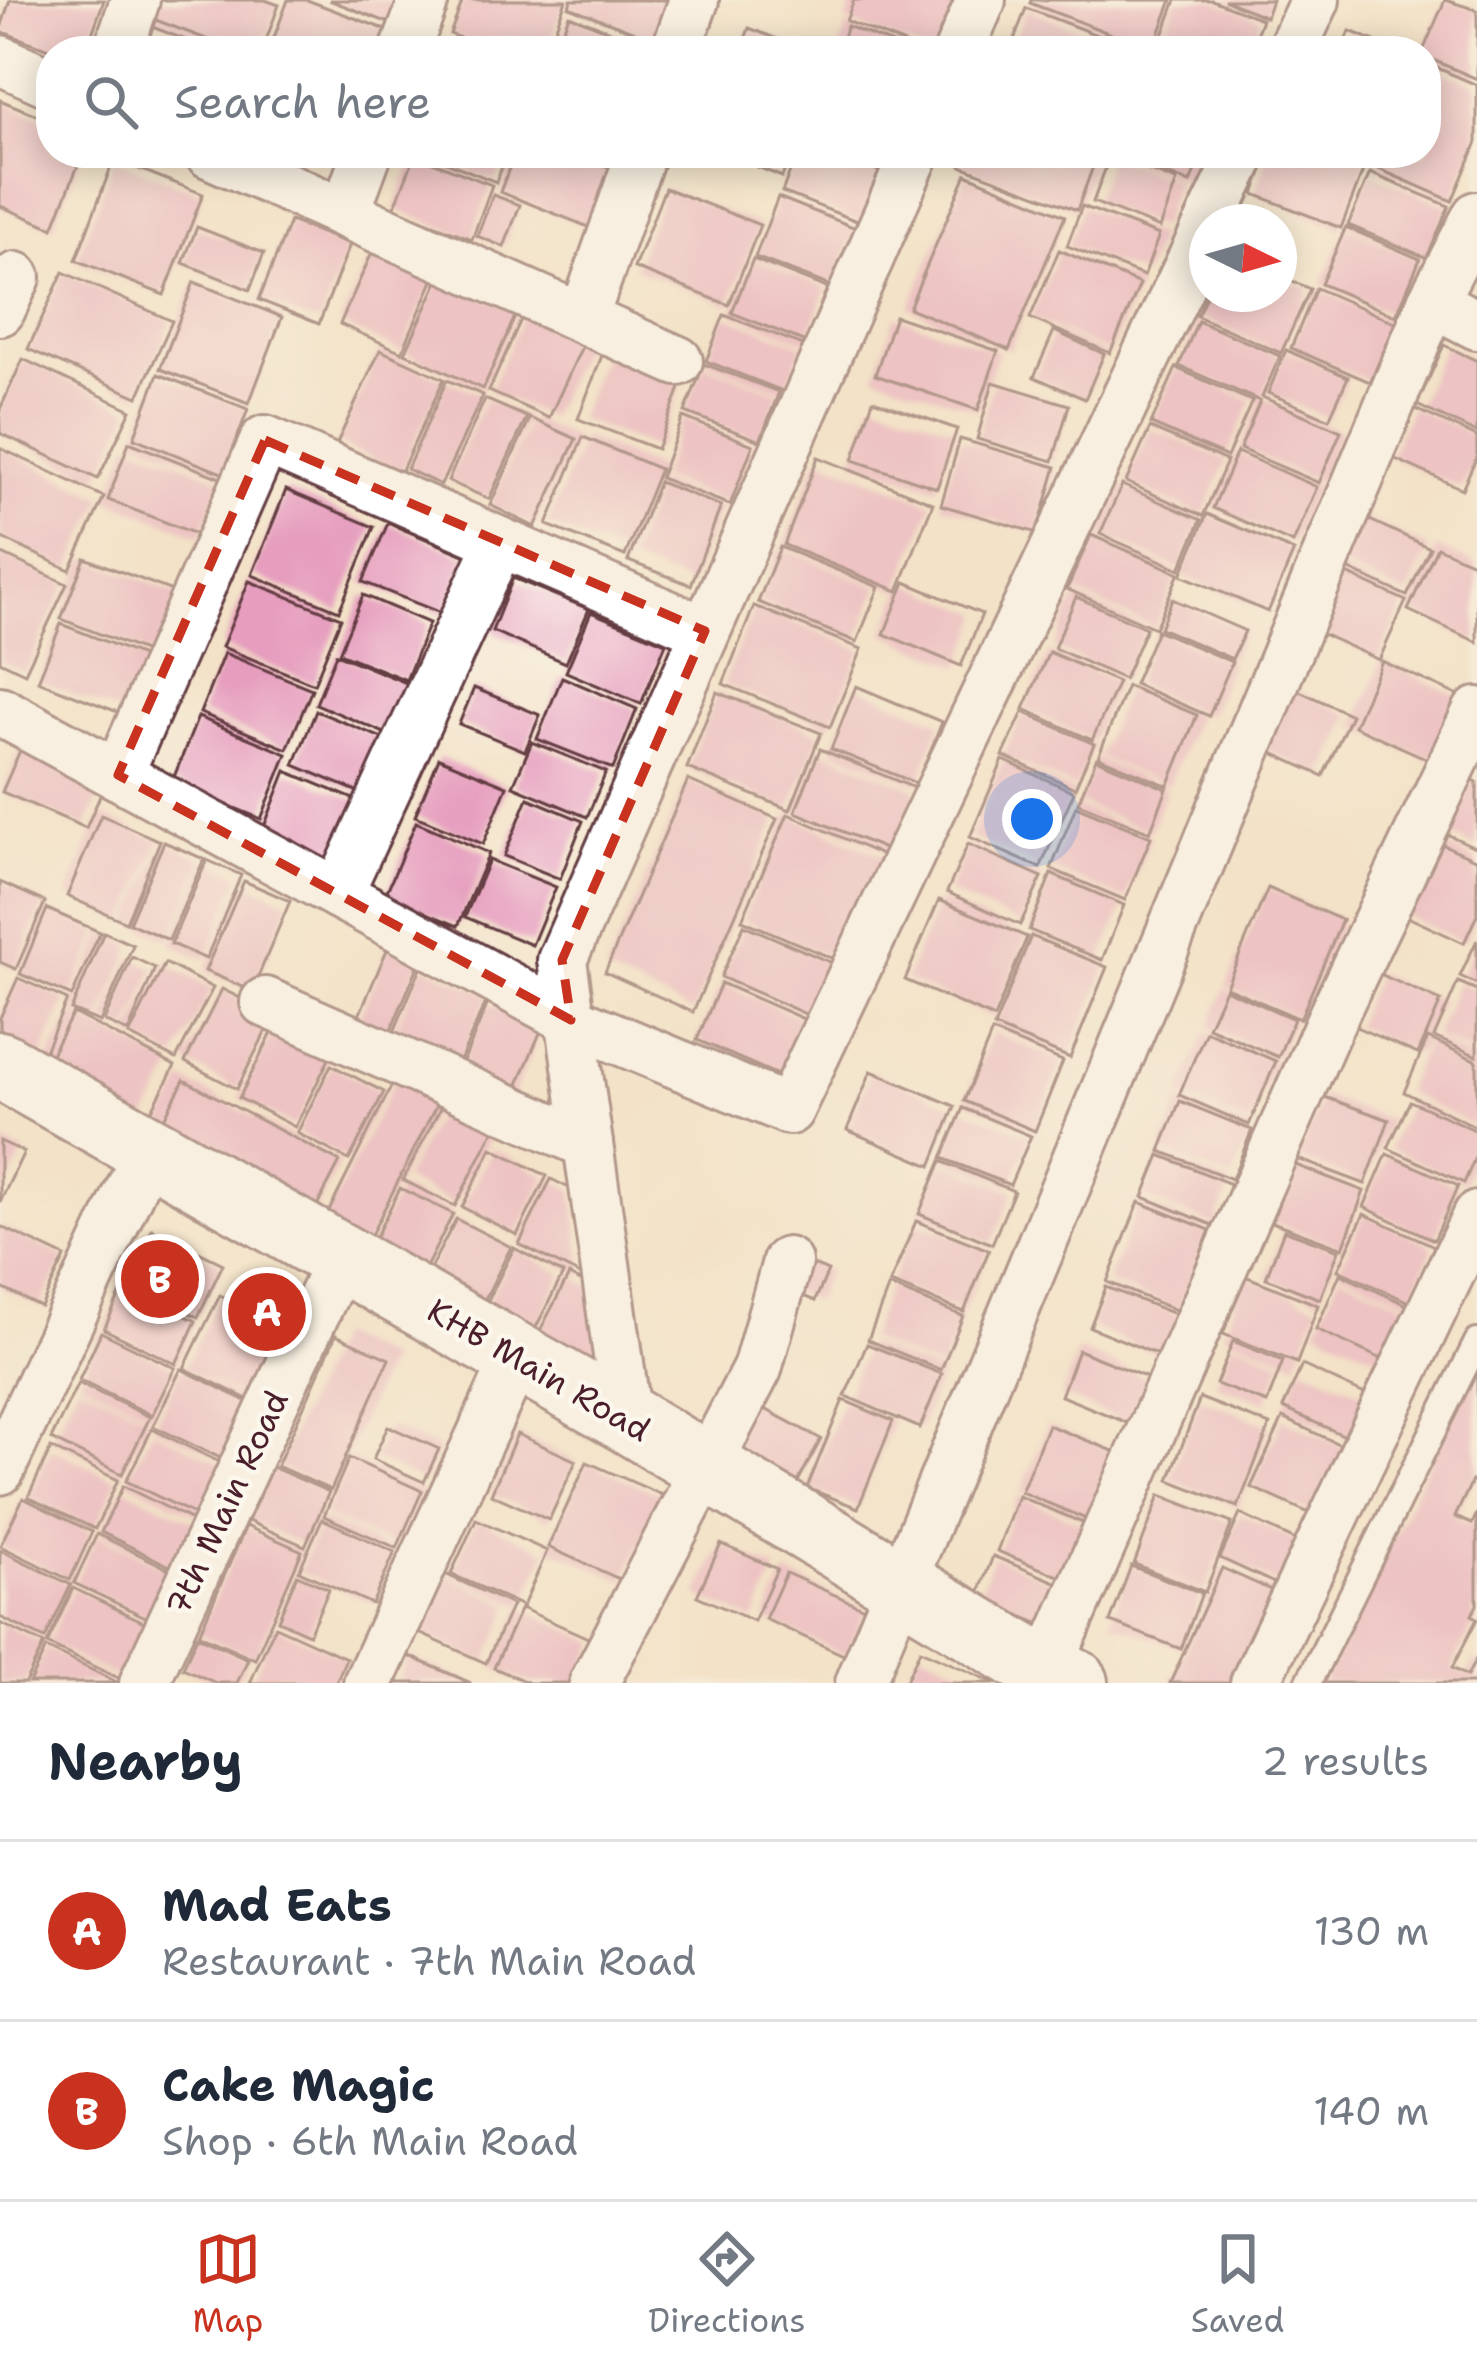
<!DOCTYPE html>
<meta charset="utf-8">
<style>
body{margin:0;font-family:"Shantell Sans",sans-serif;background:#f2f2f3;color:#1f2937}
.compass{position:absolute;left:1189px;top:204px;width:108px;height:108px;border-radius:50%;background:#fff;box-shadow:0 6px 30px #0003;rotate:95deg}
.you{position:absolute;left:1032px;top:819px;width:42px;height:42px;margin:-30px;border:9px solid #fff;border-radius:50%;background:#1a73e8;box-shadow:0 0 0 18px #1a73e833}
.badge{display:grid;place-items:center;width:78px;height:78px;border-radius:50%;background:#c8321e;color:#fff;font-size:39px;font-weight:700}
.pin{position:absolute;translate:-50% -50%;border:6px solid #fff;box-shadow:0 3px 12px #0006}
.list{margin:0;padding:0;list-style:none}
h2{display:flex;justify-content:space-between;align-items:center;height:156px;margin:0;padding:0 48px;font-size:51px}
h2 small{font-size:39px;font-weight:400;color:#747a83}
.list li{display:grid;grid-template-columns:78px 1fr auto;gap:36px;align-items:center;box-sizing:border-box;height:180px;padding:0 48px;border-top:3px solid #e0e1e3}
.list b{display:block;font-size:45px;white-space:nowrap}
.list p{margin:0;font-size:39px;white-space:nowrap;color:#747a83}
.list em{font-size:39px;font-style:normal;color:#747a83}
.icon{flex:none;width:66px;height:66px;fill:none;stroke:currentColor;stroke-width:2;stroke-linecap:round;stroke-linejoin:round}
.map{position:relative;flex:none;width:1477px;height:1683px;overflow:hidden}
.search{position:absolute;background:#fff;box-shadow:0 6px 30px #0003;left:36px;right:36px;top:36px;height:132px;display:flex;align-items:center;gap:30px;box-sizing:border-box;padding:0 42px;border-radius:48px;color:#747a83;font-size:45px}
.sheet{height:516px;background:#fff}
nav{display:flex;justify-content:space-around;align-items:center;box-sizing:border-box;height:168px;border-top:3px solid #e0e1e3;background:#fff;font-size:33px;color:#747a83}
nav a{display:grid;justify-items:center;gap:6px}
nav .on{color:#c8321e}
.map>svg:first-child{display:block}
.building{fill:#e69dbe}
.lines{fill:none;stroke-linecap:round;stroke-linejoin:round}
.service-casing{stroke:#633c42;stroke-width:30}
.minor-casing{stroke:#633c42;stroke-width:54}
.secondary-casing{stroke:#633c42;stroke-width:72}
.service{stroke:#fff;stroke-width:24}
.minor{stroke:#fff;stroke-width:48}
.secondary{stroke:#fff;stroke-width:66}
.marked{fill:none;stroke:#c8321e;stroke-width:9;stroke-dasharray:24 15;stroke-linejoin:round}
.labels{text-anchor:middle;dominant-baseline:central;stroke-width:9;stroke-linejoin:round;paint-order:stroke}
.street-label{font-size:33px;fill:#4a1f2b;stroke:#fbf7ec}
</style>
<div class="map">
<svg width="1477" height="1683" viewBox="0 0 1477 1683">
<rect width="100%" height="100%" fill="#fbf7ec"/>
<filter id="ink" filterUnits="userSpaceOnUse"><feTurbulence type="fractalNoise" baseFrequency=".00833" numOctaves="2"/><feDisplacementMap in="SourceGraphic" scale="24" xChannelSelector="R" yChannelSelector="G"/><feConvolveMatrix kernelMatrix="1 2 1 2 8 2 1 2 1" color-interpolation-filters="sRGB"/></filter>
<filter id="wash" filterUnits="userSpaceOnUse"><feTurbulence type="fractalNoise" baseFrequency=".004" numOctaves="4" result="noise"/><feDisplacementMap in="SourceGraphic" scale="48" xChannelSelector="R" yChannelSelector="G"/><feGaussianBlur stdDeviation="2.7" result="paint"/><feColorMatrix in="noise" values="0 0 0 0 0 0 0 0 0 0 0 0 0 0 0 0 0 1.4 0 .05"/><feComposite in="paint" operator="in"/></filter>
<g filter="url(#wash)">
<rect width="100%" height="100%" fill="#f3e2c7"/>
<g id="blocks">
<g class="building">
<path d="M10,0H104L86,51H54L0,31Z"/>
<path d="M159,0H265L279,5L262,51H238L153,19Z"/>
<path d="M288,0H307L392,32L385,51H269Z"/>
<path d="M329,0H406L397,26Z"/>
<path d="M463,0H566L547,51H493L450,34Z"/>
<path d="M571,0H674L658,41L569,7Z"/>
<path d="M854,0H963L944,51H923L846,21Z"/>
<path d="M1031,0H1172L1153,50L1030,3Z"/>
<path d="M1176,0H1212L1262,19L1250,51H1172L1159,46Z"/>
<path d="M1224,0H1272L1266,17Z"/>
<path d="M1445,0L1477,10V79L1426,57L1423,51Z"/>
<path d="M1026,8L1139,51H1010Z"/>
<path d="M569,15L660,51H555Z"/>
<path d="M147,25L202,46L200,51H137Z"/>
<path d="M847,26L911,51H838Z"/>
<path d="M749,28L808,51H741Z"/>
<path d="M1350,31L1399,51H1342Z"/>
<path d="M1426,63L1477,85V142L1452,201L1374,167L1380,153H1426Z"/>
<path d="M0,100L51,121V153H83L53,228L0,206Z"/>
<path d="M424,153H507L496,182Z"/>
<path d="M515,153H571L614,169L591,228L500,192Z"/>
<path d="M723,153H791L782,177Z"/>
<path d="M797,153H833L881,172L862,223L782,192Z"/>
<path d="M966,153H1098L1077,210L961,166Z"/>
<path d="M1113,153H1202L1190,183Z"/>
<path d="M1269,153H1349L1367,160L1341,228L1254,194Z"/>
<path d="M415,155L492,185L472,239L394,209Z"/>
<path d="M1110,156L1177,181L1160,228L1093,202Z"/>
<path d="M114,159L203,194L164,295L76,260Z"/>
<path d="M1370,173L1449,206L1427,258L1348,225Z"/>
<path d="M966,174L1065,216L1009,350L909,308Z"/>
<path d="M665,188L760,225L729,305L634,268Z"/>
<path d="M493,195L520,205L504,247L477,236Z"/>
<path d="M778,197L856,228L833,287L755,257Z"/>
<path d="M1082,206L1159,235L1144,276L1067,246Z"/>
<path d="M290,221L350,244L319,324L259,300Z"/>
<path d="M197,227L264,253L250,290L183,263Z"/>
<path d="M1346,227L1420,259L1396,316L1321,284Z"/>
<path d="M374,248L435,276L402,352L340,324Z"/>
<path d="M1059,250L1140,284L1110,353L1030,318Z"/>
<path d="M753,259L827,288L806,342L732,313Z"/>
<path d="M63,272L172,321L138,397L28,349Z"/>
<path d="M1279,275L1310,289L1281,353L1197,316L1207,294H1279Z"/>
<path d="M440,277L517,312L483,389L405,353Z"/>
<path d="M194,282L282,317L249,403L160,369Z"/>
<path d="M1316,288L1396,323L1370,382L1291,348Z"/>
<path d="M523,315L584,342L549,418L489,391Z"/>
<path d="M724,315L803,345L785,392L706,361Z"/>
<path d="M895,316L998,351L978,410L875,375Z"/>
<path d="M1198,321L1280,356L1262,397L1341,431L1319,483L1240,449L1260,401L1179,366Z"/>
<path d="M1054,331L1104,354L1085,399L1034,377Z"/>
<path d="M1444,345L1477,361V433L1417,405Z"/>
<path d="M380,350L444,379L401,472L337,443Z"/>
<path d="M604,350L683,380L657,449L578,419Z"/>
<path d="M1286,350L1348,377L1329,419L1268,393Z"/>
<path d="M23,359L131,410L98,479L0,433V409Z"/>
<path d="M704,364L779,392L760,441L685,412Z"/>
<path d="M1176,368L1252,401L1227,457L1151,424Z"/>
<path d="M158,374L248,409L224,474L134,438Z"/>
<path d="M447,380L483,395L441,485L407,469Z"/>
<path d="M993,382L1069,405L1053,461L977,439Z"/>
<path d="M485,399L527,417L489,499L448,481Z"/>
<path d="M873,400L957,429L937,488L853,460Z"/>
<path d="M1411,407L1477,437V456L1462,489L1389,456Z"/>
<path d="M683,417L753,445L730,505L660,478Z"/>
<path d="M530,418L576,439L535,527L490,505Z"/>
<path d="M1150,428L1227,461L1203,516L1126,482Z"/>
<path d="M583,437L660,469L625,556L547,525Z"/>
<path d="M960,439L1056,467L1037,533L941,505Z"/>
<path d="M129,442L223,479L201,536L108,500Z"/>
<path d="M0,448L104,497L70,570L0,537Z"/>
<path d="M1237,452L1317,487L1293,543L1213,508Z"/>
<path d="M818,457L933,503L898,591L784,545Z"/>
<path d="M659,482L721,506L691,585L628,561Z"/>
<path d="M1122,485L1201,520L1180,569L1100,534Z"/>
<path d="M286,490L374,527L339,611L252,575Z"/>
<path d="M1207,514L1294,551L1268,612L1181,575Z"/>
<path d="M1359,515L1430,548L1407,596L1337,564Z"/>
<path d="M388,523L467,556L443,614L363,582Z"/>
<path d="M1091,535L1179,573L1155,628L1067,589Z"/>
<path d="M780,547L879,587L857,642L758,602Z"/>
<path d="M1437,547L1477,565V642L1408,610Z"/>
<path d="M0,553L67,584L25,673L0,661Z"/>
<path d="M85,558L183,595L159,657L61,619Z"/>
<path d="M1334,568L1406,601L1379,660L1307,627Z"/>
<path d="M513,578L589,609L566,663L492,631Z"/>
<path d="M249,581L341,618L314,684L222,647Z"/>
<path d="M905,582L982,614L961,666L884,634Z"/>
<path d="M363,595L429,623L406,680L339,653Z"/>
<path d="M1076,597L1146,628L1124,679L1054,648Z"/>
<path d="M1172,599L1245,631L1232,659L1160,628Z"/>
<path d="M754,606L862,649L830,727L723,684Z"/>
<path d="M591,612L666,643L641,704L566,672Z"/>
<path d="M61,624L155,661L133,718L38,681Z"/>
<path d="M1157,630L1232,662L1209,716L1134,684Z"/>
<path d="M1049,652L1118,682L1092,740L1024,709Z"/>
<path d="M224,653L312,689L287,749L200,713Z"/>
<path d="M336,654L409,684L389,735L316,704Z"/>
<path d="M1382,661L1461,697L1432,761L1354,726Z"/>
<path d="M562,677L637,709L613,769L537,739Z"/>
<path d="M1280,682L1351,715L1323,776L1253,744Z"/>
<path d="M856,686L942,722L918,784L831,749Z"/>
<path d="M1127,686L1197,715L1168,786L1098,757Z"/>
<path d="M474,688L540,715L525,751L459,724Z"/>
<path d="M717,692L821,733L790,810L687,768Z"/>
<path d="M316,711L397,744L375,799L294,765Z"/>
<path d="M1023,712L1094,744L1075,788L1003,756Z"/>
<path d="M198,717L287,754L261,819L172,782Z"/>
<path d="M25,739L109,775L86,828L2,792Z"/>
<path d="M532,742L606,772L587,817L513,786Z"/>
<path d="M820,749L917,789L892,852L795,812Z"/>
<path d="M439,758L507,786L483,844L415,816Z"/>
<path d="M1096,759L1167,789L1150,832L1078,803Z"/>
<path d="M1003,760L1074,792L1040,868L970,837Z"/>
<path d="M286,771L368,805L344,866L262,832Z"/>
<path d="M1472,779L1477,782V848L1447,834Z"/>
<path d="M688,780L777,819L693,1012L605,972Z"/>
<path d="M528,798L583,821L560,879L504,856Z"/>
<path d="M1076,806L1151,837L1125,900L1051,869Z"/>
<path d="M788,814L893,860L848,965L742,920Z"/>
<path d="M101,815L160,841L126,922L67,896Z"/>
<path d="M416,822L489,853L458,926L385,896Z"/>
<path d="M1433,840L1477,860V915L1464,943L1399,913Z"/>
<path d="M164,842L204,859L169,940L129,923Z"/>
<path d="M968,844L1042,877L1020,925L947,892Z"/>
<path d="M207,860L241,875L206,959L171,944Z"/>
<path d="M489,860L556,887L532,945L465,917Z"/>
<path d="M1051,874L1124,905L1102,960L1029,930Z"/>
<path d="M244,881L290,901L252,991L205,971Z"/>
<path d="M0,882L45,902L16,969L0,962Z"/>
<path d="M1268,888L1342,920L1300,1019L1226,987Z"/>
<path d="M939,900L1027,937L994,1018L905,980Z"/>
<path d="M47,909L100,932L72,996L20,974Z"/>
<path d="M744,925L846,969L824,1022L721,977Z"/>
<path d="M104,932L133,945L100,1022L71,1010Z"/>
<path d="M1031,936L1107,967L1070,1058L994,1027Z"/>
<path d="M1477,940V984L1460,976Z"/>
<path d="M389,945L421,959L385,1044L353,1030Z"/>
<path d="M132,957L155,968L128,1032L104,1021Z"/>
<path d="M165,963L213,988L176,1059L129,1035Z"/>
<path d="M422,965L489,994L454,1075L388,1046Z"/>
<path d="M1377,973L1441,1001L1418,1054L1354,1026Z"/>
<path d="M18,978L67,1000L35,1074L0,1059V1018Z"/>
<path d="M1458,982L1477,990V1056L1434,1037Z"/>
<path d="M721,983L820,1026L796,1083L697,1040Z"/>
<path d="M222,989L274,1015L237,1089L185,1062Z"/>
<path d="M1225,989L1294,1019L1278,1057L1208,1027Z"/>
<path d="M488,1003L543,1026L512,1098L458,1074Z"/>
<path d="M73,1013L175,1066L138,1136L36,1082Z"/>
<path d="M276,1025L332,1053L295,1127L239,1098Z"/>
<path d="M1206,1031L1276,1061L1249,1125L1179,1095Z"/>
<path d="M992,1032L1063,1061L1035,1131L964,1101Z"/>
<path d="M1428,1038L1477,1061V1127L1404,1092Z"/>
<path d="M331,1065L384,1092L349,1160L297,1133Z"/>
<path d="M871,1071L955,1106L931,1166L847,1130Z"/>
<path d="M395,1079L438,1102L365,1247L322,1225Z"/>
<path d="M184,1080L340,1162L306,1227L150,1145Z"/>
<path d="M1322,1096L1389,1120L1365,1184L1298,1159Z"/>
<path d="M444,1101L495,1128L455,1206L403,1180Z"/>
<path d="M1180,1101L1252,1130L1232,1179L1160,1151Z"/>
<path d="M1410,1101L1477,1131V1153L1464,1183L1388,1148Z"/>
<path d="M963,1108L1031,1136L1010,1185L942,1158Z"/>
<path d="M0,1141L24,1152L0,1202Z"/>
<path d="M492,1148L547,1176L517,1235L462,1207Z"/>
<path d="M1387,1154L1458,1186L1434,1240L1364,1207Z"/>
<path d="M1160,1155L1231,1184L1215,1226L1143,1197Z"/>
<path d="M941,1161L1014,1191L992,1244L919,1214Z"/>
<path d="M1293,1164L1364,1191L1343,1248L1272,1222Z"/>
<path d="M551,1179L573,1190L584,1277L519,1244Z"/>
<path d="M400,1188L453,1214L414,1291L362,1264Z"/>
<path d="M1139,1202L1210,1230L1178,1311L1107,1282Z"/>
<path d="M1364,1214L1434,1246L1409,1302L1338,1270Z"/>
<path d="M456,1219L511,1247L473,1323L417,1294Z"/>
<path d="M916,1221L989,1250L964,1312L890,1283Z"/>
<path d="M0,1226L65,1257L41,1307L0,1287Z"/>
<path d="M152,1229L223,1264L198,1317L127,1283Z"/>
<path d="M1284,1230L1339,1250L1320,1299L1266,1278Z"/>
<path d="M514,1248L563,1274L526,1347L477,1322Z"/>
<path d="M795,1257L828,1271L815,1301L782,1287Z"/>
<path d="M1340,1274L1411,1307L1386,1361L1316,1329Z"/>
<path d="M569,1275L598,1290L609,1378L535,1340Z"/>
<path d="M1245,1276L1318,1305L1297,1363L1223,1334Z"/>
<path d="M124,1286L196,1321L176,1364L104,1329Z"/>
<path d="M889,1286L963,1316L941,1370L868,1340Z"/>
<path d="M1106,1287L1180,1316L1163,1357L1090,1327Z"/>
<path d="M220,1295L289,1328L253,1402L184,1368Z"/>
<path d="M101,1332L175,1368L152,1415L79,1380Z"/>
<path d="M336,1335L389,1359L331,1490L277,1466Z"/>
<path d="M1233,1341L1283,1361L1267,1403L1216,1384Z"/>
<path d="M867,1344L942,1374L920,1428L845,1396Z"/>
<path d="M1078,1350L1148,1378L1130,1424L1061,1396Z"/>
<path d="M1477,1362V1483L1472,1481L1455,1517L1472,1524L1477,1513V1605L1472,1615L1477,1619L1452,1668L1467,1676L1477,1657V1683H1323Z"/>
<path d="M1302,1365L1371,1397L1352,1439L1283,1408Z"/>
<path d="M181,1369L258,1407L231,1463L153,1426Z"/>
<path d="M78,1383L150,1417L122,1474L51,1439Z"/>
<path d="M1200,1398L1270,1425L1238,1507L1169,1480Z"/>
<path d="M748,1400L821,1439L795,1487L722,1448Z"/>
<path d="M843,1400L893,1421L858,1508L807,1488Z"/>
<path d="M1283,1418L1347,1448L1316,1516L1251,1487Z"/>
<path d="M1048,1425L1121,1454L1093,1522L1021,1492Z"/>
<path d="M388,1426L439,1449L424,1482L373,1459Z"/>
<path d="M152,1429L223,1464L198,1516L126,1481Z"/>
<path d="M517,1434L576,1461L549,1520L491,1494Z"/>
<path d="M51,1448L118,1480L95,1529L28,1497Z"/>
<path d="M349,1458L422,1491L397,1548L324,1516Z"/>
<path d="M587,1462L662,1495L624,1581L548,1547Z"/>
<path d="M272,1467L329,1492L305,1546L248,1521Z"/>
<path d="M123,1486L200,1524L178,1570L101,1532Z"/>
<path d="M1160,1495L1232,1523L1205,1592L1134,1564Z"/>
<path d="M1018,1496L1088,1525L1066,1579L997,1551Z"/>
<path d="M23,1498L92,1532L70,1580L0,1546Z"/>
<path d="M1240,1514L1304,1544L1285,1588L1220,1558Z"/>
<path d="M322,1519L395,1552L372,1604L299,1571Z"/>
<path d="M476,1519L547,1551L523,1606L451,1574Z"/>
<path d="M246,1526L302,1551L255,1659L199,1634Z"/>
<path d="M97,1534L175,1572L152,1620L74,1583Z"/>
<path d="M721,1544L777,1569L754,1621L697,1596Z"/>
<path d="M0,1550L71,1585L45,1639L0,1617Z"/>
<path d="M993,1556L1068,1587L1052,1629L977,1598Z"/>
<path d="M1131,1566L1202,1593L1181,1649L1110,1622Z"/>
<path d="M1222,1568L1284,1596L1244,1683H1170Z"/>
<path d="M786,1573L866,1609L846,1656L765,1619Z"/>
<path d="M445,1574L512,1605L486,1663L419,1633Z"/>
<path d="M297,1575L329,1589L309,1634L278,1620Z"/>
<path d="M73,1588L148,1624L121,1679L47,1644Z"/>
<path d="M521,1608L597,1642L578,1683H529L494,1668Z"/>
<path d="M0,1623L44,1644L25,1683H0Z"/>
<path d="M275,1626L346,1658L336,1683H250Z"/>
<path d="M197,1636L248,1659L237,1683H216L183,1668Z"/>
<path d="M46,1648L119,1683H29Z"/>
<path d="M920,1650L995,1683H905Z"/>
<path d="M409,1656L471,1683H397Z"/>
</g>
</g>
</g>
<g filter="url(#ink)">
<use href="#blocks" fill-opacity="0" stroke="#633c42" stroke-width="3"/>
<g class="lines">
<defs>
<path id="service" d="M1308,1683L1477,1342"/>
<g id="minor">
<path d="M118,51L135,0"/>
<path d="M405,51L424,0"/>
<path d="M676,51L694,0"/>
<path d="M959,51L981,0"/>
<path d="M1291,51L1315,0"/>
<path d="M0,60L51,83"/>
<path d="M209,153L678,361"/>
<path d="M345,213L367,153"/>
<path d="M1210,222L1243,153"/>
<path d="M1432,302L1477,325"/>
<path d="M0,311L16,277"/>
<path d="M584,316L641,153"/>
<path d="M0,711L571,1020L789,1110L1207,228"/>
<path d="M118,775L265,440L705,631"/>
<path d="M338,894L500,542"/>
<path d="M265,1002L588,1144"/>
<path d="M627,1419L562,960L915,153"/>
<path d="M0,1470L149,1149"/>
<path d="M1048,1667L1330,1022L1477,712"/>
<path d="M144,1683L341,1257"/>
<path d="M368,1683L517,1357"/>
<path d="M594,1683L757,1369L787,1262"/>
<path d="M860,1683L1432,302L1477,216"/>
<path d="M1255,1683L1477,1216"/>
</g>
<path id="secondary" d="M0,1065L627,1419L1022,1657L1075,1683"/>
</defs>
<use href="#service" class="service-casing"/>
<use href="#minor" class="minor-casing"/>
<use href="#secondary" class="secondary-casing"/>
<use href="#service" class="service"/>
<use href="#minor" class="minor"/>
<use href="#secondary" class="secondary"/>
</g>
</g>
<path d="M0 0H1477V1683H0ZM265,440L705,631L562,960L571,1020L118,775Z" fill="#f3e2c7" fill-opacity=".55" fill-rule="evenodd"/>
<path class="marked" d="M265,440L705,631L562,960L571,1020L118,775Z"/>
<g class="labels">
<g class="street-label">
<text transform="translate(539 1370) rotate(30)">KHB Main Road</text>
<text transform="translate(227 1503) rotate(-65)">7th Main Road</text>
</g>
</g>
</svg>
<svg class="compass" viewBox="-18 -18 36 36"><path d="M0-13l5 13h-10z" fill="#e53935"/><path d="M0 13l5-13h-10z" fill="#747a83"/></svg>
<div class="you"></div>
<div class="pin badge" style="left:267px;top:1312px">A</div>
<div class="pin badge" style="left:160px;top:1279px">B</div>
<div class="search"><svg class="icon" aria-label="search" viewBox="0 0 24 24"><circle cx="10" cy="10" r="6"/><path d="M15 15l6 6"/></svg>Search here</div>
</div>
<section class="sheet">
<h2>Nearby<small>2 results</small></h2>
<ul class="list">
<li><span class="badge">A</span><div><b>Mad Eats</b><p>Restaurant · 7th Main Road</p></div><em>130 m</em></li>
<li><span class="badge">B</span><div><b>Cake Magic</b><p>Shop · 6th Main Road</p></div><em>140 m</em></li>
</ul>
</section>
<nav>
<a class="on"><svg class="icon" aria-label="map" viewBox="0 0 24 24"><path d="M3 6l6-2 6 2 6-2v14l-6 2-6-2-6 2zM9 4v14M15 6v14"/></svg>Map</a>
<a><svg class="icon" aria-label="directions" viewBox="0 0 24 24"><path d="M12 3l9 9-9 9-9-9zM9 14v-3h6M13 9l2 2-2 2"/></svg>Directions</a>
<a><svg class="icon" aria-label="saved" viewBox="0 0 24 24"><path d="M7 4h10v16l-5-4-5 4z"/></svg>Saved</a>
</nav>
